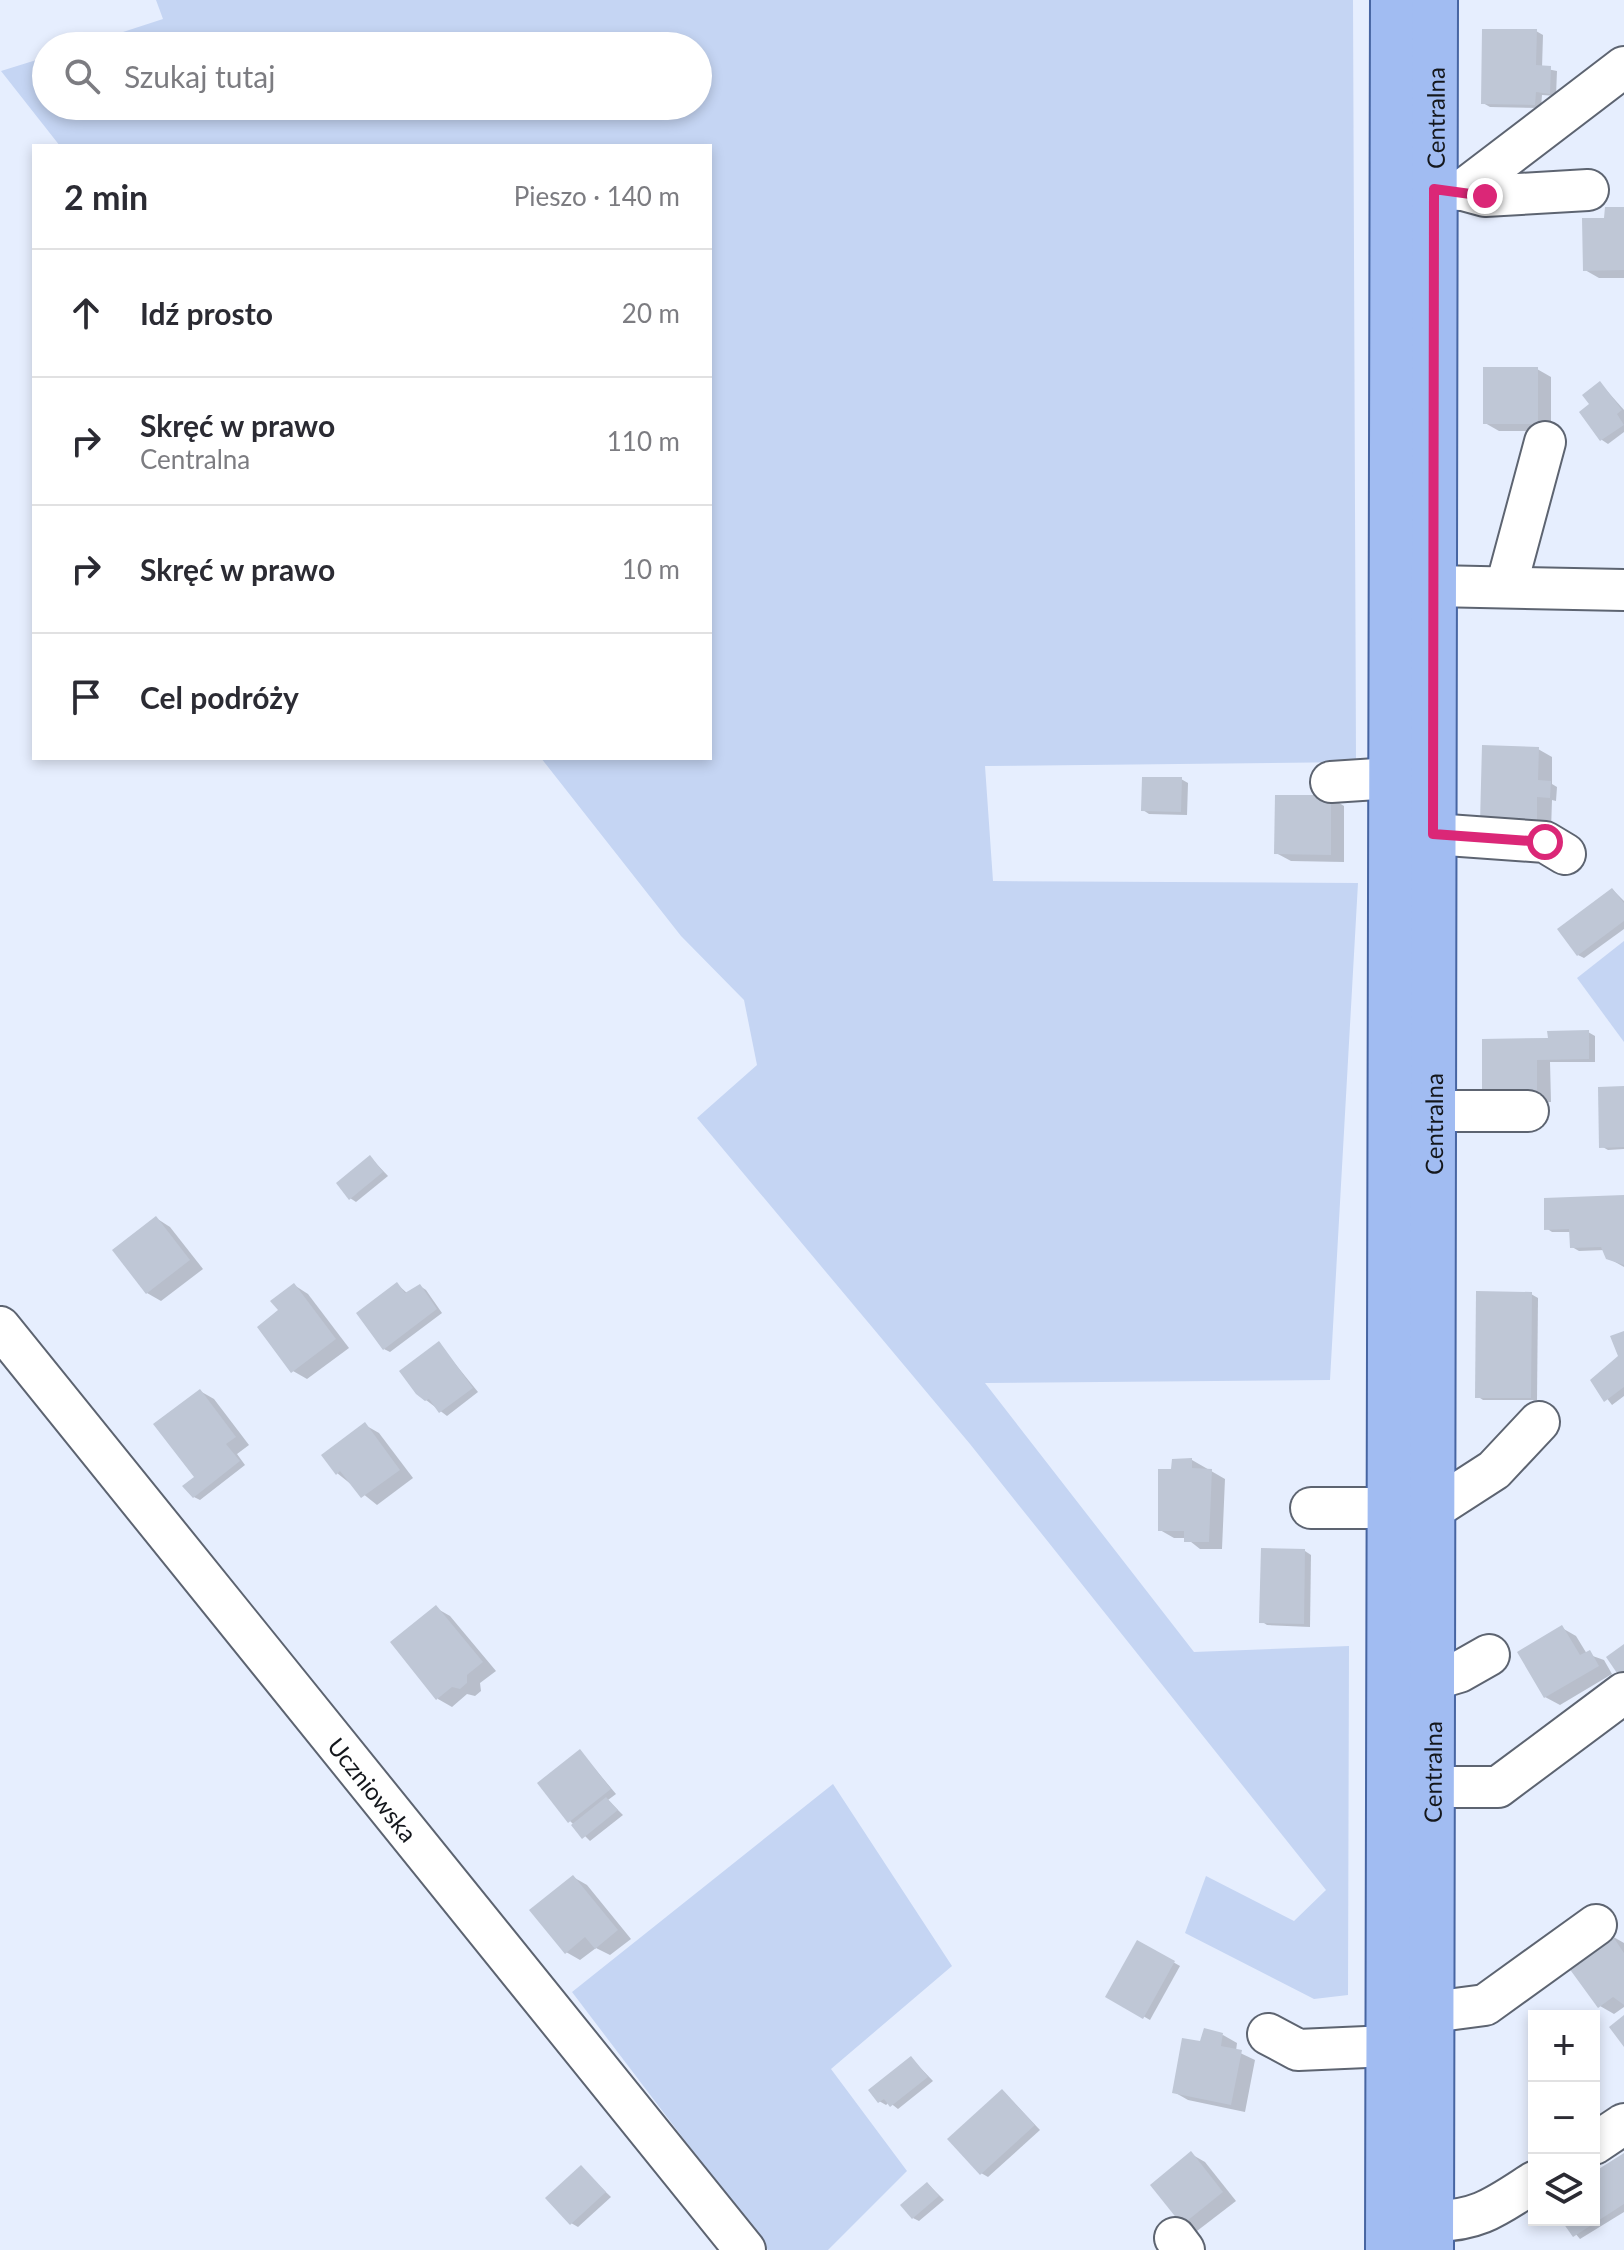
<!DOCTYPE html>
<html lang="pl">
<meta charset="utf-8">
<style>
body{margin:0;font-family:Lato,sans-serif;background:#f2f2f3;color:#2b2b33}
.controls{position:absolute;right:24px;bottom:24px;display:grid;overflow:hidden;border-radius:0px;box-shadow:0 4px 12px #0003}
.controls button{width:72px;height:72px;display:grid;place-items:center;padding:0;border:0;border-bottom:2px solid #e1e1e2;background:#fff;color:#2b2b33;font:40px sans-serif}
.stop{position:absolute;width:24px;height:24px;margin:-18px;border:6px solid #db2777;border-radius:50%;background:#fff}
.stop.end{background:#db2777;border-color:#fff;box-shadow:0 2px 8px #0008}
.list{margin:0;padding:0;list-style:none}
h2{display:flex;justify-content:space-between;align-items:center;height:104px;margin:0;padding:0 32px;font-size:34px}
h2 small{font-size:26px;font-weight:400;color:#7c7c81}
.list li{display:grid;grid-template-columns:52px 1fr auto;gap:24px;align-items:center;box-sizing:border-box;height:128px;padding:0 32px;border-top:2px solid #e1e1e2}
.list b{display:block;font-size:30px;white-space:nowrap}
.list p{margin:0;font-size:26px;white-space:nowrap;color:#7c7c81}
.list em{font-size:26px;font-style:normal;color:#7c7c81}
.icon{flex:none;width:44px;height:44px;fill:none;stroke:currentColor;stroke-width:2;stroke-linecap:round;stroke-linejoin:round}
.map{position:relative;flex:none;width:1624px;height:2250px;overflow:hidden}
.search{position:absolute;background:#fff;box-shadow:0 4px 12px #0003;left:32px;top:32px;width:680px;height:88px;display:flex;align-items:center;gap:20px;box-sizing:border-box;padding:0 28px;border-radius:44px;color:#7c7c81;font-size:30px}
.panel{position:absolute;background:#fff;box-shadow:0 4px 12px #0003;left:32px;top:144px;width:680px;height:616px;border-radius:0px}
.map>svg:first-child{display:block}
.green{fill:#c5d5f3}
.shadow{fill:#0003}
.building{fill:#bfc7d6}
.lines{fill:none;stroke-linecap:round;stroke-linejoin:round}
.minor-casing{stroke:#5d6471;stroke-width:44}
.major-casing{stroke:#4765a2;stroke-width:48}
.minor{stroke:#fff;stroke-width:40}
.major{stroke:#a1bcf2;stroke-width:44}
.route{stroke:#db2777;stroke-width:10}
.labels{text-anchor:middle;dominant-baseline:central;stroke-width:8;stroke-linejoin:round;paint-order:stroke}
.street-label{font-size:24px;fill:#14171c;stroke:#e6eefe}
</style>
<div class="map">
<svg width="1624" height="2250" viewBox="0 0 1624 2250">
<rect width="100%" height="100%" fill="#e6eefe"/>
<g class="green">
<path d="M156,0H1353L1356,762L985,766L993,881L1358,883L1330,1380L985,1383L1194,1652L1349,1646L1348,1995L1314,1999L1185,1933L1206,1876L1294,1921L1326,1890L970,1444L697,1118L757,1065L744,1000L681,936L541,758H710V146H60L1,71L46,57V106H698V46H80L163,19Z"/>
<path d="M1624,941V1042L1577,978Z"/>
<path d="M833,1784L952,1966L831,2069L907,2171L828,2250H768L572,1992Z"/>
</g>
<g class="shadow">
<path d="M1536,31L1543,35L1542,68L1557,71L1556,96L1542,95L1541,108L1490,107L1483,103Z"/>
<path d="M1624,209V278H1599L1585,270Z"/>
<path d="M1537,369L1551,377V431H1499L1485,423Z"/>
<path d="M1600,383L1624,410V432L1608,444L1602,440L1592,405Z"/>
<path d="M1538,749L1552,757V784L1557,787L1556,801L1552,800L1551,831L1496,830Z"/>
<path d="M1181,779L1188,783L1187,815L1149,814L1143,810Z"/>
<path d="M1330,797L1344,806V862L1291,861L1276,853Z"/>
<path d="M1613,890L1624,901V929L1584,958L1578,955Z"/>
<path d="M1588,1032L1595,1036V1062H1550L1551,1102L1498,1103L1536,1041Z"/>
<path d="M1624,1088V1149L1608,1150L1601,1146Z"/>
<path d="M370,1157L388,1176L356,1202L350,1198Z"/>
<path d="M1624,1197V1267L1608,1258L1605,1250L1579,1251L1572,1247L1571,1232H1552L1546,1228Z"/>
<path d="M156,1218L170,1227L203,1269L161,1301L147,1293Z"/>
<path d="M397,1284L408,1294L420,1286L426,1290L442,1313L390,1352L384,1349Z"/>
<path d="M294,1285L308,1294L349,1348L307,1379L293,1371L280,1311Z"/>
<path d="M1531,1294L1538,1298L1537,1400H1483L1477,1396Z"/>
<path d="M1624,1333V1396L1612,1405L1593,1380L1620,1357Z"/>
<path d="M439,1344L478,1392L447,1416L426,1400Z"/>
<path d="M200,1391L214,1399L249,1445L237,1454L245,1465L200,1500L194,1497Z"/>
<path d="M365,1425L379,1433L413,1478L377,1505L337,1473Z"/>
<path d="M1192,1460L1225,1479L1222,1549H1200L1186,1538H1174L1160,1530L1173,1471Z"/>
<path d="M1305,1551L1311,1555L1310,1627L1267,1625L1261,1621Z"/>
<path d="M436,1608L450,1616L496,1671L480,1683L481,1691L475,1696L467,1694L452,1707L438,1699Z"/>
<path d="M1562,1628L1576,1636L1587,1654L1604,1660L1612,1674L1560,1705L1545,1697Z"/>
<path d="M580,1751L616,1794L608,1800L623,1815L590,1841L570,1821Z"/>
<path d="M573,1877L587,1885L631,1939L610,1955L596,1948L580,1960L566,1952Z"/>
<path d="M1610,1935L1624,1943V2007L1614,2014L1600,2006Z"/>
<path d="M1138,1942L1180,1966L1150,2020L1108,1996Z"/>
<path d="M1223,2035L1237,2043L1236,2051L1255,2060L1245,2112L1188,2100L1174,2092L1201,2044Z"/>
<path d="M911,2058L933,2081L898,2109L889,2102L886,2105L879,2101Z"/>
<path d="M1003,2091L1040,2130L988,2177L981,2173Z"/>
<path d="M1191,2154L1205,2162L1236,2201L1197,2231L1183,2223Z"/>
<path d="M1624,2155V2212L1580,2239L1564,2220H1594V2174Z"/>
<path d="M581,2168L611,2197L578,2227L571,2223Z"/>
<path d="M928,2184L944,2200L919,2221L913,2218Z"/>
</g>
<g class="building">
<path d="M1482,29H1537L1536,65L1551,66L1550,94L1536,92L1535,105L1481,104Z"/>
<path d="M1605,207H1624V270L1583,271L1582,218H1604Z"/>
<rect x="1483" y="367" width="55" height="57"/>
<path d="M1600,381L1622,410L1617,414L1624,425L1600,441L1579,412L1589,404L1582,395Z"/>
<path d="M1482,745L1539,747L1538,780L1551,781L1550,798L1537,797V824L1480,823Z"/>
<path d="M1142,777H1182L1181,812L1141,811Z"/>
<path d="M1275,795H1331V855L1274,854Z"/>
<path d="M1612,888L1624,903V921L1577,956L1557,929Z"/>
<path d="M1589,1030V1059L1537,1060V1095L1482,1096V1039L1548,1038L1547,1031Z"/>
<path d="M1624,1086V1147L1599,1148L1598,1087Z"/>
<path d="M370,1155L383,1172L349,1200L336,1183Z"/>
<path d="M1624,1195V1265L1606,1259L1601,1247L1570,1248L1569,1229L1544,1230V1198Z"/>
<path d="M156,1216L190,1260L146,1294L112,1250Z"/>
<path d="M397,1282L405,1293L420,1284L437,1309L383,1350L356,1313Z"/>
<path d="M294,1283L336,1339L291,1373L257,1327L278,1310L270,1301Z"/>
<path d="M1476,1291L1532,1292L1531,1398H1475Z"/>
<path d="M1624,1331V1387L1604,1402L1590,1380L1618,1356L1610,1336Z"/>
<path d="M439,1341L473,1388L439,1413L429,1399L425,1401L416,1394L399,1371Z"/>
<path d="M200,1389L236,1437L226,1444L240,1461L193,1498L182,1486L194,1477L153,1424Z"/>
<path d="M365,1422L400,1470L361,1498L340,1471L336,1475L321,1455Z"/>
<path d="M1192,1458V1468L1212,1469L1209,1542H1184V1531H1158V1469H1171L1172,1459Z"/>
<path d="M1261,1548L1305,1549L1304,1624L1259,1623Z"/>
<path d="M436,1605L483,1662L467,1675V1683L460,1689L452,1687L436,1700L390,1642Z"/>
<path d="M1562,1625L1580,1655L1590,1650L1599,1666L1544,1698L1517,1652Z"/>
<path d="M1624,1644V1673L1619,1676L1606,1657Z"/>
<path d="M580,1749L611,1789L568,1823L537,1783Z"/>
<path d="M606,1797L618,1810L582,1839L571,1825Z"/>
<path d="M573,1875L618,1930L595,1949L585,1937L565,1954L529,1910Z"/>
<path d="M1610,1932L1624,1953V2005L1613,1997L1598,2008L1566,1964Z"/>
<path d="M1137,1940L1175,1961L1143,2019L1105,1997Z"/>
<path d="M1624,2015V2047L1609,2027Z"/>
<path d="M1204,2028L1223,2033L1221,2046L1242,2050L1231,2105L1172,2093L1182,2038L1200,2041Z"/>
<path d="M911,2056L928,2077L890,2107L884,2099L878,2103L868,2090Z"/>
<path d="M1002,2089L1035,2125L980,2175L947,2139Z"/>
<path d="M1191,2151L1223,2192L1182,2225L1150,2185Z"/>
<path d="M1624,2153V2204L1573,2237L1561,2220H1594V2172Z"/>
<path d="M581,2165L606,2192L570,2225L545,2198Z"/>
<path d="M927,2182L939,2196L912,2219L900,2205Z"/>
</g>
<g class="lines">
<defs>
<g id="minor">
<path d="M1434,189L1463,190L1624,67"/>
<path d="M1463,190L1485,196L1588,190"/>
<path d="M1434,586L1624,590"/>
<path d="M1506,587L1545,442"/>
<path d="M1331,782L1392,778"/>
<path d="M1433,834L1545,842L1565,854"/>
<path d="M1432,1111H1528"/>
<path id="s1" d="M0,1327L745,2250"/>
<path d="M1311,1508H1390"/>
<path d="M1432,1510L1494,1470L1539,1422"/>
<path d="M1432,1680L1459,1672L1489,1655"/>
<path d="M1432,1787H1498L1624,1693"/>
<path d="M1432,2012L1485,2005L1596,1925"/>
<path d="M1268,2034L1298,2050L1389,2046"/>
<path d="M1594,2144L1624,2124"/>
<path d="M1431,2221C1477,2222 1497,2206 1534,2182"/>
<path d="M1175,2238L1184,2250"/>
</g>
<g id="major">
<path d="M1388,2250L1393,0"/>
<path id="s2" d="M1431,2250L1435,0"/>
</g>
</defs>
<use href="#minor" class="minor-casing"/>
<use href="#major" class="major-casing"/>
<use href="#minor" class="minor"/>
<use href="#major" class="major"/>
</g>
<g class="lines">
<path class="route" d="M1485,196L1434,189L1433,834L1545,842"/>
</g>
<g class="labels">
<g class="street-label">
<text stroke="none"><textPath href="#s2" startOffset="2132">Centralna</textPath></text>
<text stroke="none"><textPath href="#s2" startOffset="1126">Centralna</textPath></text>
<text stroke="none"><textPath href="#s2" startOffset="478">Centralna</textPath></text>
<text stroke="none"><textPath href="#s1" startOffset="594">Uczniowska</textPath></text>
</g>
</g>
</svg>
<div class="controls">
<button>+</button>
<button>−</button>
<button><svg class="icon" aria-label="layers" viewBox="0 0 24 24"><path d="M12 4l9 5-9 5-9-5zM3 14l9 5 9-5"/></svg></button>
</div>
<div class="stop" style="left:1545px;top:842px"></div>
<div class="stop end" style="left:1485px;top:196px"></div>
<div class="search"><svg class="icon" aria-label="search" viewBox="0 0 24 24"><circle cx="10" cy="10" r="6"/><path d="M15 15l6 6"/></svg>Szukaj tutaj</div>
<section class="panel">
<h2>2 min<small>Pieszo · 140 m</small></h2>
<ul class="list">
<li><svg class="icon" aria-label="ahead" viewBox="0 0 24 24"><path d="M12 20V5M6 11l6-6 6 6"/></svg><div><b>Idź prosto</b></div><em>20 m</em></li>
<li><svg class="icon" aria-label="right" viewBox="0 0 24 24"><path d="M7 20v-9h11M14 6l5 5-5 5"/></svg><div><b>Skręć w prawo</b><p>Centralna</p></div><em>110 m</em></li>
<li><svg class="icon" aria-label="right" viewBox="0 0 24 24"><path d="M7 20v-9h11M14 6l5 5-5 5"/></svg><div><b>Skręć w prawo</b></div><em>10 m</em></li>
<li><svg class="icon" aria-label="arrive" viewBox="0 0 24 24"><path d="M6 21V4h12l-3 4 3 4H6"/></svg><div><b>Cel podróży</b></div></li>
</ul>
</section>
</div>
